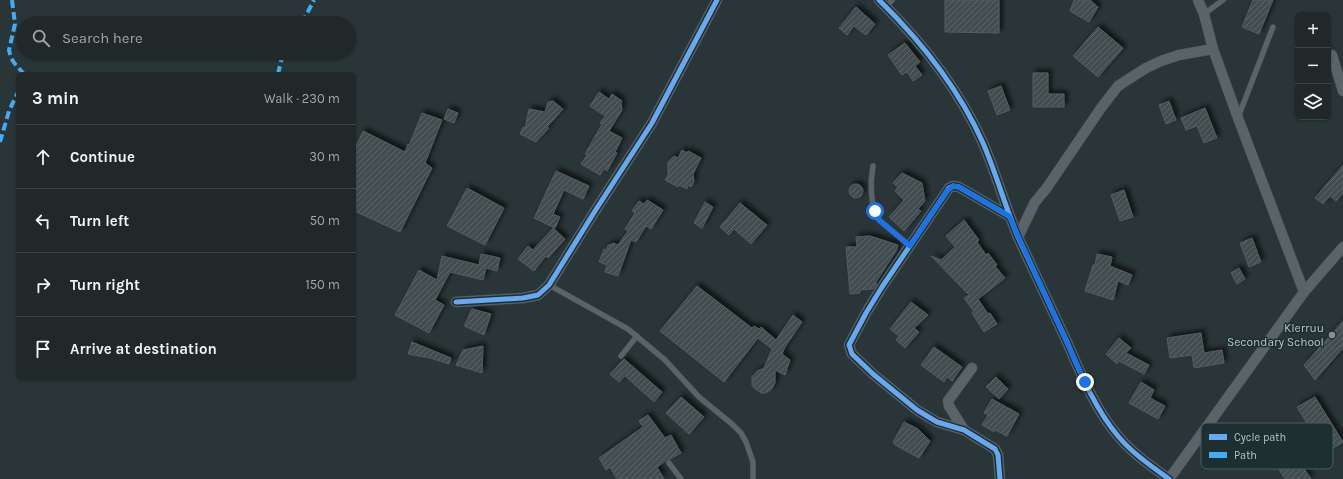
<!DOCTYPE html>
<meta charset="utf-8">
<style>
body{margin:0;font-family:Karla,sans-serif;background:#283031;color:#f1f3f6}
.controls{position:absolute;right:12px;top:12px;display:grid;overflow:hidden;border-radius:6px;box-shadow:0 1px 3px #0004}
.controls button{width:36px;height:36px;display:grid;place-items:center;padding:0;border:0;border-bottom:1px solid #3d4446;background:#202829;color:#f1f3f6;font:20px sans-serif}
.stop{position:absolute;width:12px;height:12px;margin:-9px;border:3px solid #1a73e8;border-radius:50%;background:#fff}
.stop.end{background:#1a73e8;border-color:#fff;box-shadow:0 1px 4px #0008}
.list{margin:0;padding:0;list-style:none}
h2{display:flex;justify-content:space-between;align-items:center;height:52px;margin:0;padding:0 16px;font-size:17px}
h2 small{font-size:13px;font-weight:400;color:#a2a6a8}
.list li{display:grid;grid-template-columns:26px 1fr auto;gap:12px;align-items:center;box-sizing:border-box;height:64px;padding:0 16px;border-top:1px solid #3d4446}
.list b{display:block;font-size:15px;white-space:nowrap}
.list em{font-size:13px;font-style:normal;color:#a2a6a8}
.icon{flex:none;width:22px;height:22px;fill:none;stroke:currentColor;stroke-width:2;stroke-linecap:round;stroke-linejoin:round}
.map{position:relative;flex:none;width:1343px;height:479px;overflow:hidden}
.search{position:absolute;background:#202829;box-shadow:0 1px 3px #0004;left:16px;top:16px;width:340px;height:44px;display:flex;align-items:center;gap:10px;box-sizing:border-box;padding:0 14px;border-radius:22px;color:#a2a6a8;font-size:15px}
.panel{position:absolute;background:#202829;box-shadow:0 1px 3px #0004;left:16px;top:72px;width:340px;height:308px;border-radius:6px}
.map>svg:first-child{display:block}
.building{fill:url(#building-hatch);stroke:#525c5f;filter:url(#shadow)}
.lines{fill:none;stroke-linecap:round;stroke-linejoin:round}
.lane-casing{stroke:#485052;stroke-width:6}
.street-casing{stroke:#485052;stroke-width:11}
.lane{stroke:#5a6365;stroke-width:5}
.street{stroke:#5a6365;stroke-width:10}
.quiet{stroke:#42abf6;stroke-width:4;stroke-dasharray:8 4;stroke-linecap:butt}
.cycleway-casing{stroke:#1e2f31;stroke-width:8}
.cycleway{stroke:#66a8f1;stroke-width:5}
.route{stroke:#1a73e8;stroke-width:5}
.poi-dot{fill:#849295;stroke:#1e2f31;stroke-width:1.5}
.labels{text-anchor:middle;dominant-baseline:central;stroke-width:3;stroke-linejoin:round;paint-order:stroke}
.poi-label{font-size:12px;fill:#b4c4c8;stroke:#1e2f31;text-anchor:end}
.key{fill:#1e2f31;stroke:#4b5c5e;stroke-width:1}
.key-label{font-size:11px;fill:#b4c4c8}
</style>
<div class="map">
<svg width="1343" height="479" viewBox="0 0 1343 479">
<defs>
<pattern id="building-hatch" width="6" height="6" patternUnits="userSpaceOnUse"><rect width="6" height="6" fill="#434d4f"/><path d="M-1 1l2-2M0 6l6-6M5 7l2-2" fill="none" stroke="#5c6567"/></pattern>
<filter id="shadow"><feDropShadow dx="3.5" dy="-3.5" stdDeviation="2" flood-color="#0009"/></filter>
</defs>
<rect width="100%" height="100%" fill="#2a3537"/>
<g class="building">
<path d="M945,0H999V33L945,32Z"/>
<path d="M1074,0H1090L1098,7L1089,22L1070,11Z"/>
<path d="M1253,0H1273L1259,34L1242,27Z"/>
<path d="M856,7L875,24L866,35L854,26L847,35L839,28Z"/>
<path d="M1098,27L1123,48L1098,77L1073,56Z"/>
<path d="M905,43L920,62L915,66L922,75L913,81L907,72L902,75L888,55Z"/>
<path d="M1033,73H1048V94H1064V107H1033Z"/>
<path d="M1001,86L1010,110L997,115L988,91Z"/>
<path d="M599,92L609,99L612,94L622,101L621,103L622,110L609,131L622,138L615,152L617,153L607,171L604,169L600,175L581,164L587,155L585,154L602,124L600,123L605,116L590,106Z"/>
<path d="M553,101L563,109L547,127L549,128L536,142L520,134L523,127L525,128L529,109L545,112L548,102Z"/>
<path d="M1169,101L1176,120L1166,124L1159,105Z"/>
<path d="M1205,108L1217,138L1204,143L1197,126L1186,130L1181,118Z"/>
<path d="M448,109L458,113L454,123L444,119Z"/>
<path d="M422,113L442,120L425,163L432,168L400,232L354,211V150L363,131L405,152L408,144L409,145Z"/>
<path d="M682,150L687,153L688,151L701,158L693,174L694,181L691,187L688,185L687,189L679,185L678,187L665,180L668,175V162L674,156L678,158Z"/>
<path d="M1343,165V193L1336,201L1330,196L1323,204L1315,198Z"/>
<path d="M556,171L589,186L583,199L564,190L553,214L560,217L555,228L534,218Z"/>
<path d="M902,173L922,183L925,201L918,209L921,211L904,231L889,217L904,200L895,191L898,187L893,183Z"/>
<circle cx="856" cy="191" r="7"/>
<path d="M467,188L504,208L485,245L447,226Z"/>
<path d="M1124,190L1133,217L1120,221L1111,195Z"/>
<path d="M647,200L663,210L651,229L646,226L636,242L631,240L618,276L605,272L607,265L599,262L604,249L606,250L608,245L609,246L610,244L612,245L613,243L618,245L628,231L625,229L635,213L632,211L639,201L644,204Z"/>
<path d="M705,202L713,207L702,228L694,223Z"/>
<path d="M740,203L767,225L751,244L734,229L729,235L720,227Z"/>
<path d="M964,220L979,240L977,242L986,255L988,253L997,265L995,266L1005,278L978,299L988,314L990,313L997,324L984,332L972,313L974,312L964,298L969,295L931,256L941,260L955,247L946,236Z"/>
<path d="M553,228L565,239L548,258L546,256L534,271L518,259L528,246L533,250Z"/>
<path d="M870,236L898,245L896,251L876,282V285L873,289L860,290V293L850,294L846,247H857L856,237Z"/>
<path d="M1252,238L1261,262L1249,267L1240,243Z"/>
<path d="M481,254L500,258L497,271L486,268L483,280L450,272L435,300L444,305L429,333L395,315L419,270L437,280L442,256L479,265Z"/>
<path d="M1097,254L1112,257L1110,266L1132,275L1128,285L1118,281L1113,300L1085,291L1093,265H1095Z"/>
<path d="M1239,268L1245,279L1237,284L1231,273Z"/>
<path d="M697,286L752,328L754,326L759,329L761,327L776,340L793,315L802,322L785,347L782,354L790,360L785,375L775,370V383L771,390L765,393H761L754,388L752,385V377L757,371L764,368L772,349L758,338L724,382L660,331Z"/>
<path d="M911,302L928,315L914,328L919,332L905,348L896,340L899,336L890,329Z"/>
<path d="M472,309L491,314L484,335L464,326Z"/>
<path d="M1343,321V348L1315,380L1304,365Z"/>
<path d="M1201,333L1204,353L1222,350L1224,363L1194,368L1192,355L1170,358L1167,338Z"/>
<path d="M1119,338L1131,348L1126,353L1149,365L1144,374L1119,361L1117,364L1106,354Z"/>
<path d="M412,342L451,358L449,364L430,358L408,354Z"/>
<path d="M483,346L482,373L456,365L463,350Z"/>
<path d="M934,347L962,367L952,381L947,377L944,382L921,365Z"/>
<path d="M624,359L662,392L654,402L625,376L619,382L610,374Z"/>
<path d="M996,377L1008,389L999,399L986,387Z"/>
<path d="M1141,382L1154,390L1150,398L1165,406L1158,419L1129,403Z"/>
<path d="M681,397L704,417L689,434L666,413Z"/>
<path d="M1315,397L1343,442L1325,453L1297,407Z"/>
<path d="M992,399L1019,414L1007,436L995,430L994,432L982,425L988,415L984,413Z"/>
<path d="M648,415L665,438L671,435L681,453L670,459L667,460L657,467L664,479H617L610,467L606,470L599,458L643,427L639,421Z"/>
<path d="M904,422L918,429L930,441L919,458L895,445L893,442Z"/>
<path d="M1294,453L1311,479H1285L1276,465Z"/>
</g>
<g class="lines">
<defs>
<g id="lane">
<path d="M886,7L892,0"/>
<path d="M1204,14L1223,0"/>
<path d="M1239,115L1273,27"/>
<path d="M873,166C870,182 870,205 879,220L910,246"/>
<path d="M549,285L628,329L665,360L699,397L732,424L741,433L746,442L753,462V479"/>
<path d="M621,356L637,336"/>
<path d="M669,463L681,479"/>
</g>
<g id="street">
<path d="M879,0C922,42 958,87 983,143C996,173 1005,206 1018,237C1034,272 1051,307 1067,342C1081,374 1095,409 1118,436C1132,453 1151,466 1169,479"/>
<path d="M1198,0L1204,14L1213,49L1238,118L1304,292"/>
<path d="M1332,55L1343,91"/>
<path d="M1018,237L1035,202L1046,189L1101,108L1118,86L1146,68L1161,61L1179,55L1213,49"/>
<path d="M456,302L523,298L538,295L549,285L595,211L652,123L717,0"/>
<path d="M964,430L949,406L948,401L972,368"/>
<path d="M1000,479L998,455L995,449L964,430L937,422L917,410L873,374L852,354L849,345L866,313L882,287L949,188L953,186L959,187L1009,216"/>
<path d="M1169,479L1304,292L1343,247"/>
</g>
</defs>
<use href="#lane" class="lane-casing"/>
<use href="#street" class="street-casing"/>
<use href="#lane" class="lane"/>
<use href="#street" class="street"/>
<g class="quiet">
<path d="M12,0L15,24L9,50L11,58L15,64L24,74"/>
<path d="M302,23L314,0"/>
<path d="M278,74L283,53"/>
<path d="M0,142L9,111L18,92"/>
</g>
<defs>
<g id="cycleway">
<path d="M879,0C922,42 958,87 983,143C996,173 1005,206 1018,237C1034,272 1051,307 1067,342C1081,374 1095,409 1118,436C1132,453 1151,466 1169,479"/>
<path d="M456,302L523,298L538,295L549,285L595,211L652,123L717,0"/>
<path d="M1000,479L998,455L995,449L964,430L937,422L917,410L873,374L852,354L849,345L866,313L882,287L949,188L953,186L959,187L1009,216"/>
</g>
</defs>
<use href="#cycleway" class="cycleway-casing"/>
<use href="#cycleway" class="cycleway"/>
</g>
<g class="lines">
<path class="route" d="M875,211L879,220L910,246L947,191L953,186L959,187L1009,216L1085,382"/>
</g>
<circle class="poi-dot" cx="1332" cy="335" r="4"/>
<g class="labels">
<g class="poi-label">
<text x="1324" y="328">Klerruu<tspan x="1324" dy="14">Secondary School</tspan></text>
</g>
</g>
<rect x="1201" y="423" width="132" height="46" rx="6" class="key"/>
<rect x="1209" y="434" width="18" height="6" fill="#66a8f1"/>
<rect x="1209" y="452" width="18" height="6" fill="#42abf6"/>
<g class="key-label">
<text x="1234" y="441">Cycle path</text>
<text x="1234" y="459">Path</text>
</g>
</svg>
<div class="controls">
<button>+</button>
<button>−</button>
<button><svg class="icon" aria-label="layers" viewBox="0 0 24 24"><path d="M12 4l9 5-9 5-9-5zM3 14l9 5 9-5"/></svg></button>
</div>
<div class="stop" style="left:875px;top:211px"></div>
<div class="stop end" style="left:1085px;top:382px"></div>
<div class="search"><svg class="icon" aria-label="search" viewBox="0 0 24 24"><circle cx="10" cy="10" r="6"/><path d="M15 15l6 6"/></svg>Search here</div>
<section class="panel">
<h2>3 min<small>Walk · 230 m</small></h2>
<ul class="list">
<li><svg class="icon" aria-label="ahead" viewBox="0 0 24 24"><path d="M12 20V5M6 11l6-6 6 6"/></svg><div><b>Continue</b></div><em>30 m</em></li>
<li><svg class="icon" aria-label="left" viewBox="0 0 24 24"><path d="M17 20v-9H6M10 6l-5 5 5 5"/></svg><div><b>Turn left</b></div><em>50 m</em></li>
<li><svg class="icon" aria-label="right" viewBox="0 0 24 24"><path d="M7 20v-9h11M14 6l5 5-5 5"/></svg><div><b>Turn right</b></div><em>150 m</em></li>
<li><svg class="icon" aria-label="arrive" viewBox="0 0 24 24"><path d="M6 21V4h12l-3 4 3 4H6"/></svg><div><b>Arrive at destination</b></div></li>
</ul>
</section>
</div>
